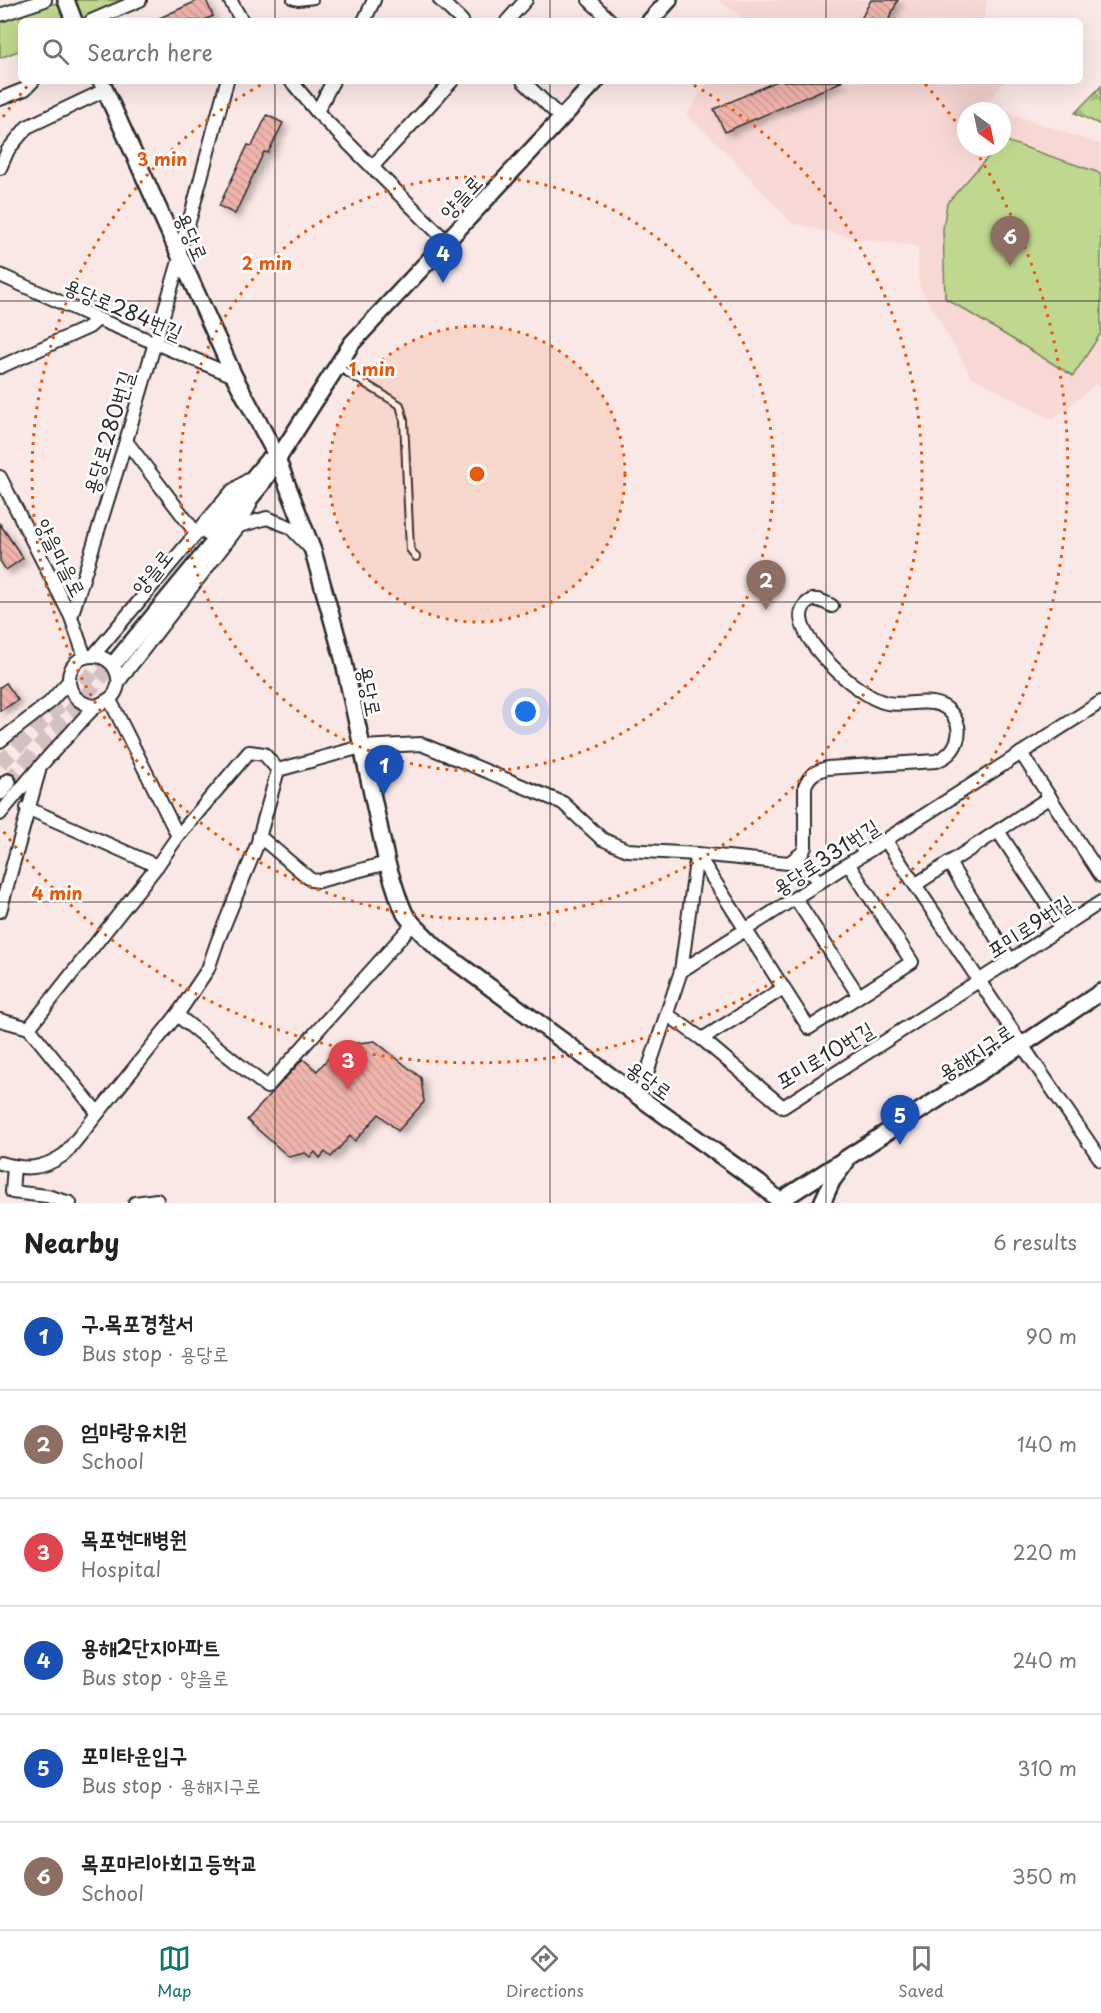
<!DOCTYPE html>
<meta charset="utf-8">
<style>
body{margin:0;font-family:"Playpen Sans","Poor Story",sans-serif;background:#f2f2f2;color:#202124}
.compass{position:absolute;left:957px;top:102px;width:54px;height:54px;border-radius:50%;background:#fff;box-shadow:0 6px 24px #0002;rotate:147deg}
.you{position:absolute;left:526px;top:712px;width:21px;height:21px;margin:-15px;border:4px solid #fff;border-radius:50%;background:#1a73e8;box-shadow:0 0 0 9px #1a73e833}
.badge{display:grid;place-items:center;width:39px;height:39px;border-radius:50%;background:#0f766e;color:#fff;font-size:20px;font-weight:700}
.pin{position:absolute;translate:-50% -50px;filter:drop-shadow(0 2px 3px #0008)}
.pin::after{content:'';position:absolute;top:32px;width:21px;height:18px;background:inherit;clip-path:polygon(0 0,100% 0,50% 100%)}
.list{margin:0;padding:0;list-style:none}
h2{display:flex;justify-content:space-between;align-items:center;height:78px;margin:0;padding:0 24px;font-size:26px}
h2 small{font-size:20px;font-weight:400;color:#757577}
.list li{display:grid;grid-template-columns:39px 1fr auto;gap:18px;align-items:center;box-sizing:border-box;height:108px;padding:0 24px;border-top:2px solid #e0e0e0}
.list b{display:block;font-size:22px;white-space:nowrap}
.list p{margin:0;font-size:20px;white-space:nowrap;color:#757577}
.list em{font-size:20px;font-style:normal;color:#757577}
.icon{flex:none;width:33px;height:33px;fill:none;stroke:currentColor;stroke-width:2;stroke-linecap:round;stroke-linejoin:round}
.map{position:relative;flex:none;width:1101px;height:1203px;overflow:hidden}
.search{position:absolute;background:#fff;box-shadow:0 6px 24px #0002;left:18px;right:18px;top:18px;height:66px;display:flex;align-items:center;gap:15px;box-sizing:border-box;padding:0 21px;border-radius:9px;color:#757577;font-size:22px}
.sheet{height:726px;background:#fff}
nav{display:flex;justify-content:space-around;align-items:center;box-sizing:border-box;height:84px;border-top:2px solid #e0e0e0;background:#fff;font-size:16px;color:#757577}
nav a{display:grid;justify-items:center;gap:3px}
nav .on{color:#0f766e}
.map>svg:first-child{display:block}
.built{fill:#f7d8d5;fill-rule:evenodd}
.green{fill:#bfd78e;stroke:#75815c;stroke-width:1.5}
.forest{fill:url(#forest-firs);stroke:#75815c;stroke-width:1.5}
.building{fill:url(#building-back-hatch);stroke:#2b2b2b;stroke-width:1.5;filter:url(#shadow)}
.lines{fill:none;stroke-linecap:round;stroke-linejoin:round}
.tertiary-tunnel{stroke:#d1c2c1;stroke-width:15;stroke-dasharray:15 8;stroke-linecap:butt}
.service-casing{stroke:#2b2b2b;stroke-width:10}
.minor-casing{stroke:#2b2b2b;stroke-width:16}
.tertiary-casing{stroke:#2b2b2b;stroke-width:20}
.service{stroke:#fff;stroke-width:6}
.minor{stroke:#fff;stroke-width:12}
.tertiary{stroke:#fff;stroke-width:15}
.grid{fill:none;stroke:#2b2b2b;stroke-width:1.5;stroke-opacity:0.55}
.ring{fill:none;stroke:#e8590c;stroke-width:3;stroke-dasharray:3 6}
.labels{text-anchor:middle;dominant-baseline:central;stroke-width:5;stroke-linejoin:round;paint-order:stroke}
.street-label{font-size:21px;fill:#2b2b2b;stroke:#fff}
.centre{fill:#e8590c;stroke:#fff;stroke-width:3}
.ring-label{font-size:18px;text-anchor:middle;font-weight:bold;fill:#e8590c;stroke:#fff;stroke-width:5;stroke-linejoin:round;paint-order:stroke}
</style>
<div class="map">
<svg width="1101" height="1203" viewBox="0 0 1101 1203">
<defs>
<pattern id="forest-firs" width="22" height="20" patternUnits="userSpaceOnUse" patternTransform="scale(1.5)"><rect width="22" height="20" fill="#bfd78e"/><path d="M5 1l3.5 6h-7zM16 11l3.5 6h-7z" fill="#a4b97b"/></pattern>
<pattern id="building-back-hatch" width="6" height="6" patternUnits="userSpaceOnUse" patternTransform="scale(1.5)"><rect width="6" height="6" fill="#efb4ac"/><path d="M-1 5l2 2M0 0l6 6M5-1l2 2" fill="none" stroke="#cd9b94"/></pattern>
<filter id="shadow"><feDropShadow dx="4.5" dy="4.5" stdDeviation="3" flood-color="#0004"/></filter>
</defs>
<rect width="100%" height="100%" fill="#fae8e6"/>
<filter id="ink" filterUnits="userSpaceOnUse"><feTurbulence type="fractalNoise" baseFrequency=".0167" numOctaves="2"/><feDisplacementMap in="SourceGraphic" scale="12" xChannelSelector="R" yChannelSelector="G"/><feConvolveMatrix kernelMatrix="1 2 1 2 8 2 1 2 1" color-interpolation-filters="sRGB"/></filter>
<g filter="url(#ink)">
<g class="built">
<path d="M718,0H987L984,19L986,21H747Z"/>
<path d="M709,81H1005L986,105L1101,145V389L1095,385L1053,420L971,376L919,285L918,246L858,239L792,223L713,139L686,115ZM966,111H1002V147H966Z"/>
</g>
<g class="green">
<path d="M65,0H130L86,21H21V50L0,58V20L18,16Z"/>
<path d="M1003,140L1097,172L1101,175V333L1073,376L945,298L943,229L947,203L997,147H1002Z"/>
</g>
<path class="forest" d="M1101,86V125L1075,113Z"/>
<g class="building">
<path d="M199,0H206L213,16L202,21H153Z"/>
<path d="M871,0H898L888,21H860Z"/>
<path d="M777,81H843L725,132L714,109Z"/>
<path d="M267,115L283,123L268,153L264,152L235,214L219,206L248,145L252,146Z"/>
<path d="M0,524L23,558L6,570L0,561Z"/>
<path d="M6,683L18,700L0,711V687Z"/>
<path d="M375,1041L421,1078L424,1102L398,1131L379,1114L355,1141L350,1136L331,1157L325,1152L320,1158L315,1152L310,1157L305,1153L289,1157L247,1120L303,1059L317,1071L336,1049L342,1053L350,1044Z"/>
</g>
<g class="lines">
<g class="tertiary-tunnel">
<path d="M0,764L101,665"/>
<path d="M8,782L117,660"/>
</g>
<defs>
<g id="service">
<path d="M291,0L298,2L314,0"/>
<path d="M338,367L400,405L404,420L410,549L416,557"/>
</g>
<g id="minor">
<path d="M230,0L242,21"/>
<path d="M440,0L462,21"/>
<path d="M589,0L611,21"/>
<path d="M0,15L45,0"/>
<path d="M91,21L140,0"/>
<path d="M364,21L374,0"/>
<path d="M507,21L526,0"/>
<path d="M291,81L317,112L446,241"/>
<path d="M523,81L561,118"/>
<path d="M0,99L25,89L33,81"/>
<path d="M317,112L333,81"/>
<path d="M372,167L452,81"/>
<path d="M0,168L8,150L27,127L105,90"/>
<path d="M178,255L191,215L227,81"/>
<path d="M0,275L98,319L234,376"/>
<path d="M0,367L89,327L98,319"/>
<path d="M126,441L196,533"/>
<path d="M0,477L71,617L85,657"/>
<path d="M239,526L267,518L290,527L310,548"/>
<path d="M71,617L126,441L180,258"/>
<path d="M93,656L232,491L248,480"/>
<path d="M119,681L239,526L250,505"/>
<path d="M110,700L178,836"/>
<path d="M0,741L49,703L68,682"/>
<path d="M1021,753L1101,876"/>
<path d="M27,808L157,866"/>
<path d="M0,814C22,787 44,760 69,735C77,726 85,716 94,708C101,702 110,702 115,693C124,677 113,657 95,656C61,654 59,704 96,706"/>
<path d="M998,831L1062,928"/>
<path d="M259,836L311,880L319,881L387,863"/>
<path d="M886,841L1022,1045L1101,1160"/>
<path d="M697,854L809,1028L912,962L849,865"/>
<path d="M796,859L820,882"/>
<path d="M949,863L1011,961"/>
<path d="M915,885L1050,797"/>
<path d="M796,899L859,996"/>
<path d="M0,911L39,771"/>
<path d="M681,971L697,854"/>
<path d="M177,1015L267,1087L413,924"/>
<path d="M668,1015L702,1039L783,1107L1101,902"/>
<path d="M0,1020L29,1028L157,866L178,836L249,752L264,754L278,770L361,747L421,744L563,803L602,839L627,850L697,854L789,863L802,853L805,847V786C810,774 815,772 827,768L936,761C956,754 966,732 952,714C937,694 908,707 887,703C876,701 864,693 855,686C839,675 783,624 807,603C815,596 824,602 832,606"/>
<path d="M29,1028L97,1112"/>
<path d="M702,1039L784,988"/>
<path d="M639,1097L681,971L1101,702"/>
<path d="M0,1163C26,1170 42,1170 65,1154L177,1015L208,969L218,940L257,845L278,770"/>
<path d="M14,1166L12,1192L47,1196L70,1203"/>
<path d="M135,1203L157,1200"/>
</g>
<g id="tertiary">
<path d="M66,0L74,21"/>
<path d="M650,21L669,0"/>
<path d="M101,81L234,376L274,451L313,551L343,658L387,863L398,897L405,914L413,924L437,948L639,1097L759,1183L782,1203"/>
<path d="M208,533L267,461"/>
<path d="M117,660L261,485L352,343L596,81"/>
<path d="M0,792L8,782"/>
<path d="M780,1201L1022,1045L1101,992"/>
<path d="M822,1203L832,1181L846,1162"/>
</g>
</defs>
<use href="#service" class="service-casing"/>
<use href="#minor" class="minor-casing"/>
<use href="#tertiary" class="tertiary-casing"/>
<use href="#service" class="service"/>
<use href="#minor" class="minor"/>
<use href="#tertiary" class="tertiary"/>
</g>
</g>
<path class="grid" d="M275,0V21M550,0V21M826,0V21M275,81V1203M550,81V1203M826,81V1203M0,301H1101M0,602H1101M0,902H1101"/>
<circle cx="477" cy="474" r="148" fill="#e8590c" fill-opacity=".12"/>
<g class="ring">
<circle cx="477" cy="474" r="148"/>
<circle cx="477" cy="474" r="297"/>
<path d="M686 81A445 445 0 1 1 268 81"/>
<path d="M3 117A594 594 0 0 1 29 84M925 84A594 594 0 0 1 964 133M975 150A594 594 0 0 1 3 831"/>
</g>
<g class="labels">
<g class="street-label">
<text transform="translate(460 196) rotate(-47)">양을로</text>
<text transform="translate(193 236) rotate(66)">용당로</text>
<text transform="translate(124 308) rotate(23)">용당로284번길</text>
<text transform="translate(107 432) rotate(-73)">용당로280번길</text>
<text transform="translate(62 557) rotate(63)">양을마을로</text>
<text transform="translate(151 571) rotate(-51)">양을로</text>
<text transform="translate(371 691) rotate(79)">용당로</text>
<text transform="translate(825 856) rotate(-33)">용당로331번길</text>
<text transform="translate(1029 925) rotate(-33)">포미로9번길</text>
<text transform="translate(975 1051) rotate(-33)">용해지구로</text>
<text transform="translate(824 1054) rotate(-31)">포미로10번길</text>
<text transform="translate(650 1079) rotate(36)">용당로</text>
</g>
</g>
<circle cx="477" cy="474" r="9" class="centre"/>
<g class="ring-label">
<text x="162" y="166">3 min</text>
<text x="267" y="270">2 min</text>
<text x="372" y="376">1 min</text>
<text x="57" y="900">4 min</text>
</g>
</svg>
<svg class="compass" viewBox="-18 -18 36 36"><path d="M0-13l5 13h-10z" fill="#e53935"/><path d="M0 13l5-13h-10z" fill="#757577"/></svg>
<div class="you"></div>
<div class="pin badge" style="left:384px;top:795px;background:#1a4fb4">1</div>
<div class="pin badge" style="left:766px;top:610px;background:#8d6e63">2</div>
<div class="pin badge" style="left:348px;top:1090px;background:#e0444e">3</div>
<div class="pin badge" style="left:443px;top:283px;background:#1a4fb4">4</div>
<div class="pin badge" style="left:900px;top:1145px;background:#1a4fb4">5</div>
<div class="pin badge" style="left:1010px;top:266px;background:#8d6e63">6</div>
<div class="search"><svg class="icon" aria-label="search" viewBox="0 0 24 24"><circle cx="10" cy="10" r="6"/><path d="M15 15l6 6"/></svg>Search here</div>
</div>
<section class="sheet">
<h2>Nearby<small>6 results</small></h2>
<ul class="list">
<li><span class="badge" style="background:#1a4fb4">1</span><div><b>구.목포경찰서</b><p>Bus stop · 용당로</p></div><em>90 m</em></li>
<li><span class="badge" style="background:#8d6e63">2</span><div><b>엄마랑유치원</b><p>School</p></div><em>140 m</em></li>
<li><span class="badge" style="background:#e0444e">3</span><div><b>목포현대병원</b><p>Hospital</p></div><em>220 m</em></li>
<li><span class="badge" style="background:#1a4fb4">4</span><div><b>용해2단지아파트</b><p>Bus stop · 양을로</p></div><em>240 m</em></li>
<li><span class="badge" style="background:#1a4fb4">5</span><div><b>포미타운입구</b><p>Bus stop · 용해지구로</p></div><em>310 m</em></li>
<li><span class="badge" style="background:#8d6e63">6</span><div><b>목포마리아회고등학교</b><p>School</p></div><em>350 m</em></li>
</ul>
</section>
<nav>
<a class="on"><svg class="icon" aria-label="map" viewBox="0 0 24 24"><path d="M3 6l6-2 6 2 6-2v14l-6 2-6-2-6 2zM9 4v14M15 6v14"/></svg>Map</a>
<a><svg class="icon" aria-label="directions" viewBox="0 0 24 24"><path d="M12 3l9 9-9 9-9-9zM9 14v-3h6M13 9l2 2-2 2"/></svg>Directions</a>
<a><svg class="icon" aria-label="saved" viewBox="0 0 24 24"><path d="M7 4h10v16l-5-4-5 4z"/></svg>Saved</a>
</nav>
